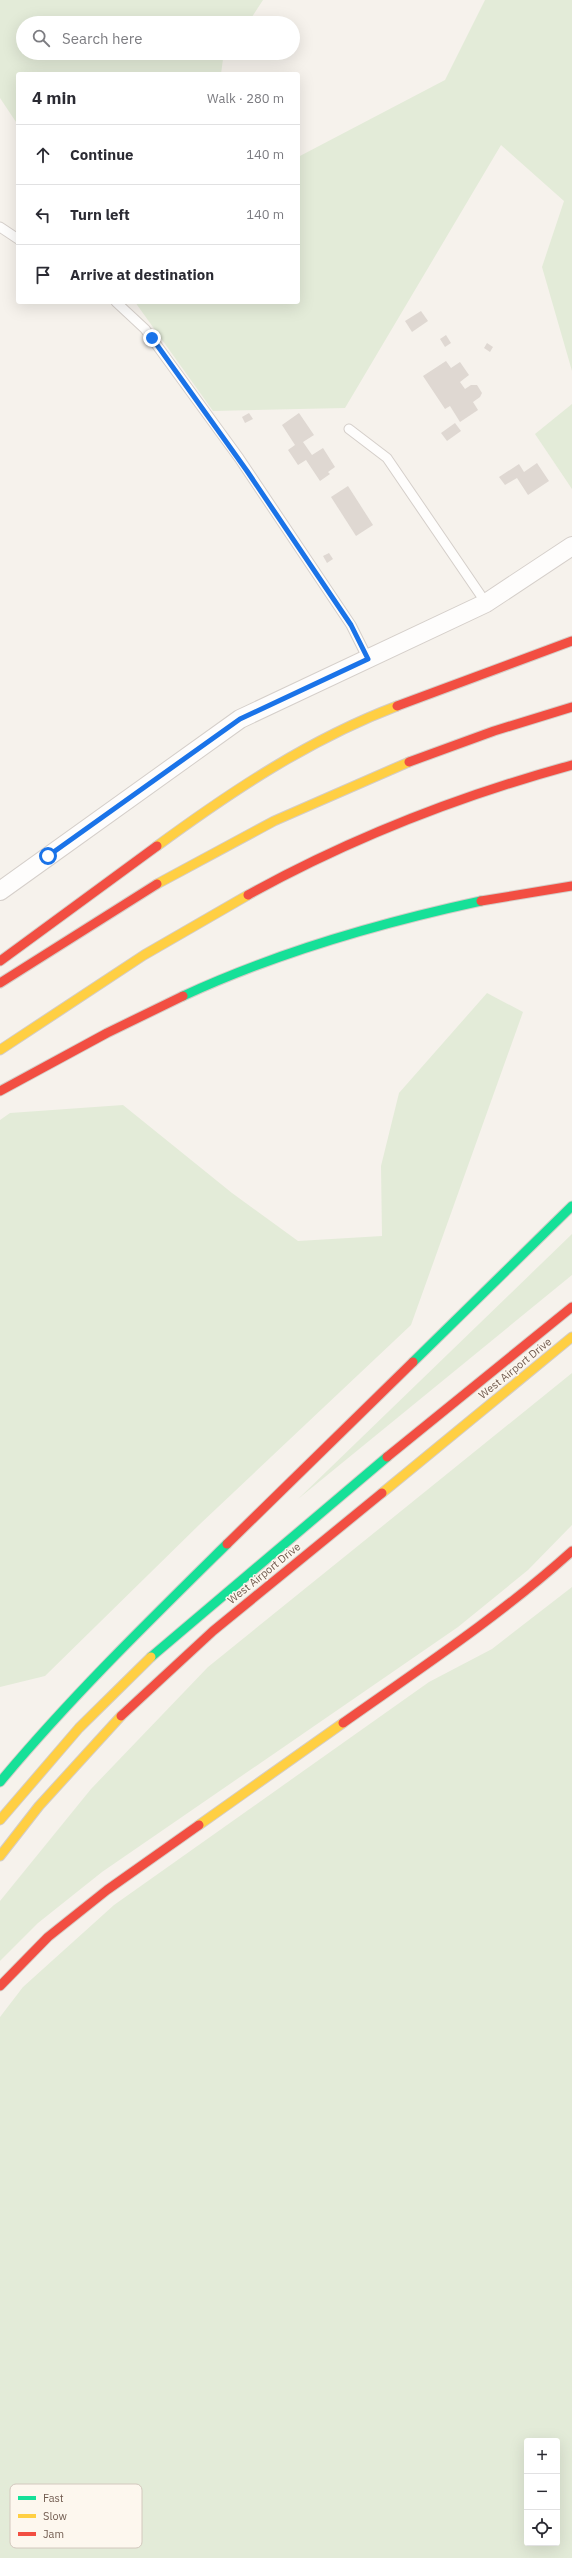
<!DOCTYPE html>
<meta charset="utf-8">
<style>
body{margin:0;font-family:"IBM Plex Sans",sans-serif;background:#f2f2f3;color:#2b2b33}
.controls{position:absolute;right:12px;bottom:12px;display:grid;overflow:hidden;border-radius:4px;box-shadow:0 4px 16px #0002}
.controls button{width:36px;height:36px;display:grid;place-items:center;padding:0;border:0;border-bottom:1px solid #e1e1e2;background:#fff;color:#2b2b33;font:20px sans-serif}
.stop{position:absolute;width:12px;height:12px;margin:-9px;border:3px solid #1a73e8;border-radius:50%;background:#fff}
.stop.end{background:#1a73e8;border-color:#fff;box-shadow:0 1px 4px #0008}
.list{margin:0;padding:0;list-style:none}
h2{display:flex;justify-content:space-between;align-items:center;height:52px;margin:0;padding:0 16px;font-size:17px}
h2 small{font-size:13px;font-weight:400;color:#7c7c81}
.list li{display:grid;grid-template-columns:26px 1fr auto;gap:12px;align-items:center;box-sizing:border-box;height:60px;padding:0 16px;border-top:1px solid #e1e1e2}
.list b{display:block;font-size:15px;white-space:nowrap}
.list em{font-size:13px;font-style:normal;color:#7c7c81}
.icon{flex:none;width:22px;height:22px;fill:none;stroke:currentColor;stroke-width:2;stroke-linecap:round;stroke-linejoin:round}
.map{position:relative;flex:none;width:572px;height:2558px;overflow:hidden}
.search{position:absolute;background:#fff;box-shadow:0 4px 16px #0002;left:16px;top:16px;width:284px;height:44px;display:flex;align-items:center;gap:10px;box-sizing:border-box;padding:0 14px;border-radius:22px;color:#7c7c81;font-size:15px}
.panel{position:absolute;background:#fff;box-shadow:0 4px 16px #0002;left:16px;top:72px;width:284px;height:232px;border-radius:4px}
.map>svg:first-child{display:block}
.green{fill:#e3ebd8;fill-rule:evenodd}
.building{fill:#dfd8d2}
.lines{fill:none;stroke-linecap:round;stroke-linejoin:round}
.lane-casing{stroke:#d5cfca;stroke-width:11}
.street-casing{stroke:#d5cfca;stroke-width:20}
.fast-casing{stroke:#d4cdc7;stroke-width:11}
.slow-casing{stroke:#d4cdc7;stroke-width:11}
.jam-casing{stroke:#d4cdc7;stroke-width:11}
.lane{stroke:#fefdfc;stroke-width:9}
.street{stroke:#fefdfc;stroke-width:18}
.fast{stroke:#16e098;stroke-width:9}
.slow{stroke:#ffcf43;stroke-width:9}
.jam{stroke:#f24e42;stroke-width:9}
.route{stroke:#1a73e8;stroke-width:5}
.labels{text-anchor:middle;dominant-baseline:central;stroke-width:3;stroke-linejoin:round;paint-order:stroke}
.street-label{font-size:11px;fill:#715b4f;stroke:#fdf7ee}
.key{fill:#fdf7ee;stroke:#d3c8be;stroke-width:1}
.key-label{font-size:11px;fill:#715b4f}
</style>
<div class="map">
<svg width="572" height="2558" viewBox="0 0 572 2558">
<rect width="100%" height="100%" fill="#f6f2ec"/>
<g class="green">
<path d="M0,0H263L248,23H23V53H228L223,59L221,74H18V125L0,98Z"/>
<path d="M485,0H572V371L542,267L564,201L501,145L345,408L213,411L135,302H298V157L445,80Z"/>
<path d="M572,404V489L535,434Z"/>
<path d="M487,993L523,1012L411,1325L200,1524L45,1676L0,1687V1120L10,1113L123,1105L232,1193L298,1241L382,1236L381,1166L399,1093Z"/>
<path d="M572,1234V1275L298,1499Z"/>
<path d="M572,1373V1525L528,1570L458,1627L102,1872L38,1923L0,1961V1901L91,1789L208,1667Z"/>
<path d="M572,1587V2558H0V2017L23,1987L114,1905L429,1682L492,1649ZM527,2441H557V2543H527Z"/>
</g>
<g class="building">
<path d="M421,311L428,321L412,332L405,321Z"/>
<path d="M446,335L451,343L445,347L440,339Z"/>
<path d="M487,343L493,347L490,352L484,348Z"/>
<path d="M446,361L451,368L460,362L469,375L460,382L465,389L471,385H477L482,393L480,397L473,402L478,410L460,422L450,406L445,409L423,376Z"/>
<path d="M249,413L253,419L245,423L242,417Z"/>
<path d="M299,413L314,435L303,442L312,455L323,448L335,467L328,472L330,474L320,481L306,460L298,465L288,450L295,445L282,425Z"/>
<path d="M455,423L461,431L447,441L441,433Z"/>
<path d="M537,463L549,481L528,495L517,478L505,485L499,477L519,464L524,472Z"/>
<path d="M348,486L373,525L356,536L331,497Z"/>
<path d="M329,553L333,559L327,563L323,556Z"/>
</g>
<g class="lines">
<defs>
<g id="lane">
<path d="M0,227L18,239"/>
<path d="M116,302L145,329L239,458L351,625L368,659"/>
<path d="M349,429L387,458L486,603"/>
</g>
<path id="street" d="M0,891L240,719L486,603L572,546"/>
<g id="fast">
<path d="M183,996C278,952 379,923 481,901"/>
<path d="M413,1362L572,1206"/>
<path d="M151,1657L387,1457"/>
<path d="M0,1782C71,1697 149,1621 227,1544"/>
</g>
<g id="slow">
<path d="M157,846C232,791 310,739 397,706"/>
<path d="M157,884L274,821L409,762"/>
<path d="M0,1050L144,955L248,895"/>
<path d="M382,1493L572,1337"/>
<path d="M0,1820L79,1728L151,1657"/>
<path d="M199,1825L343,1723"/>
<path d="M0,1856L39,1806L121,1716"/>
</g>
<g id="jam">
<path d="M397,706L572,641"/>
<path d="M409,762L494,731L572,707"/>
<path d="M248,895C351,838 459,796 572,765"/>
<path d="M481,901L572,886"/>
<path d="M0,961L157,846"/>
<path d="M0,983L157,884"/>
<path d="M0,1091L107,1033L183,996"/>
<path d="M387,1457L572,1307"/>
<path d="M227,1544L413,1362"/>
<path d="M121,1716L213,1631L382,1493"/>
<path d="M343,1723C421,1668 501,1615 572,1551"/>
<path d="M0,1986L48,1937L107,1890L199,1825"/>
</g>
</defs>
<use href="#lane" class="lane-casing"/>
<use href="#street" class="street-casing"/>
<use href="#fast" class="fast-casing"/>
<use href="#slow" class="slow-casing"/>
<use href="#jam" class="jam-casing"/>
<use href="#lane" class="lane"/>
<use href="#street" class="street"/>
<use href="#fast" class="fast"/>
<use href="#slow" class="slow"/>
<use href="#jam" class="jam"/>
</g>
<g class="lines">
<path class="route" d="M48,856L240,719L368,659L351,625L247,471L152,338"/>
</g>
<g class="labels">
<g class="street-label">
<text transform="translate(515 1368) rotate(-39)">West Airport Drive</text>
<text transform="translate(264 1573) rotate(-39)">West Airport Drive</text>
</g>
</g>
<rect x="10" y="2484" width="132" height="64" rx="6" class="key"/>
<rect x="18" y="2496" width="18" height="4" fill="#16e098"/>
<rect x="18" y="2514" width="18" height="4" fill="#ffcf43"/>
<rect x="18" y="2532" width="18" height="4" fill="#f24e42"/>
<g class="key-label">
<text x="43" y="2502">Fast</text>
<text x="43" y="2520">Slow</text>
<text x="43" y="2538">Jam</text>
</g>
</svg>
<div class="controls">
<button>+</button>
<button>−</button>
<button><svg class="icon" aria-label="locate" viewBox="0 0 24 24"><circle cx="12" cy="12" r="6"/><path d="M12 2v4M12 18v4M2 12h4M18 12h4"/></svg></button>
</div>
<div class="stop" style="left:48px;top:856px"></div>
<div class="stop end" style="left:152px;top:338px"></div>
<div class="search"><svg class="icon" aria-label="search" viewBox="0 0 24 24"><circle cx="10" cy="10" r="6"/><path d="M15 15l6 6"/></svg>Search here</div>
<section class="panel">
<h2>4 min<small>Walk · 280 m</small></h2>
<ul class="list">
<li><svg class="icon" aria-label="ahead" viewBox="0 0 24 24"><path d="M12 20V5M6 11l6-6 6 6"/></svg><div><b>Continue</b></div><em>140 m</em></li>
<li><svg class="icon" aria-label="left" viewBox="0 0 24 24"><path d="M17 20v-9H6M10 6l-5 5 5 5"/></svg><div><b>Turn left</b></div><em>140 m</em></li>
<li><svg class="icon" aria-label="arrive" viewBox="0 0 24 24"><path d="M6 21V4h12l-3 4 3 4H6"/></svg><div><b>Arrive at destination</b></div></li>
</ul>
</section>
</div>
